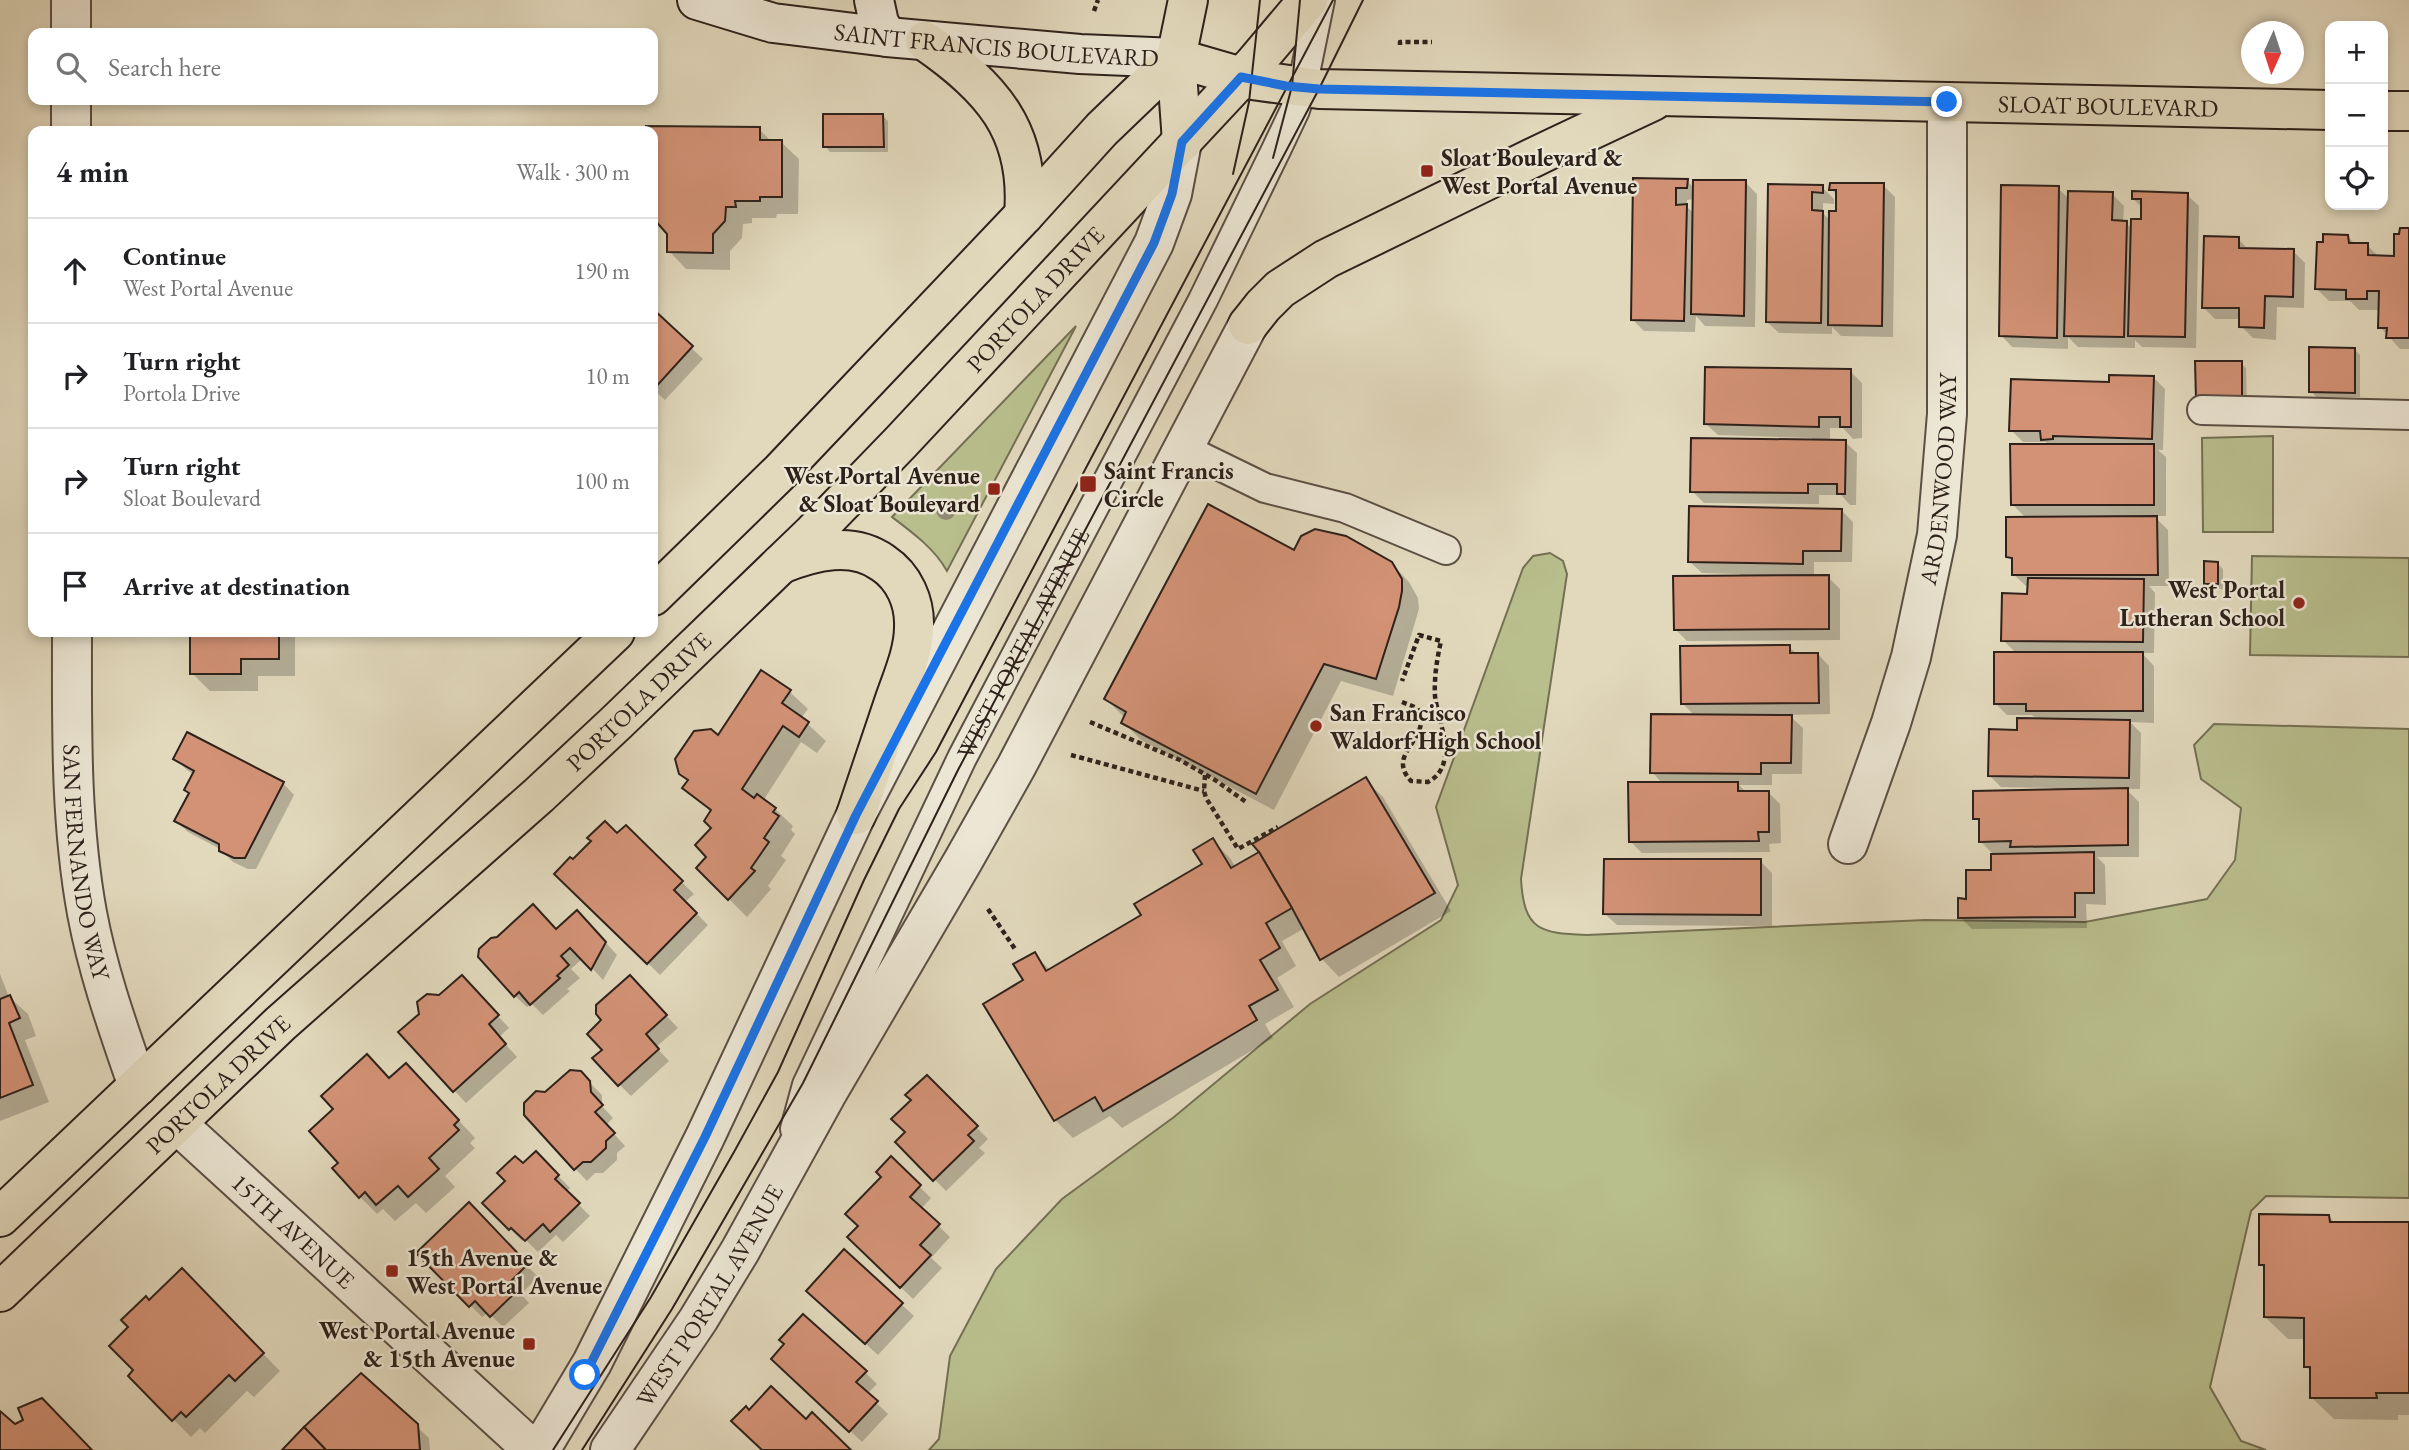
<!DOCTYPE html>
<meta charset="utf-8">
<style>
body{margin:0;font-family:"EB Garamond",serif;background:#f2f2f2;color:#202124}
.controls{position:absolute;right:21px;top:21px;display:grid;overflow:hidden;border-radius:14px;box-shadow:0 4px 10px #0003}
.controls button{width:63px;height:63px;display:grid;place-items:center;padding:0;border:0;border-bottom:2px solid #e0e0e0;background:#fff;color:#202124;font:35px sans-serif}
.compass{position:absolute;left:2241px;top:21px;width:63px;height:63px;border-radius:50%;background:#fff;box-shadow:0 4px 10px #0003;rotate:183deg}
.stop{position:absolute;width:21px;height:21px;margin:-16px;border:5px solid #1a73e8;border-radius:50%;background:#fff}
.stop.end{background:#1a73e8;border-color:#fff;box-shadow:0 2px 7px #0008}
.list{margin:0;padding:0;list-style:none}
h2{display:flex;justify-content:space-between;align-items:center;height:91px;margin:0;padding:0 28px;font-size:30px}
h2 small{font-size:23px;font-weight:400;color:#757577}
.list li{display:grid;grid-template-columns:46px 1fr auto;gap:21px;align-items:center;box-sizing:border-box;height:105px;padding:0 28px;border-top:2px solid #e0e0e0}
.list b{display:block;font-size:26px;white-space:nowrap}
.list p{margin:0;font-size:23px;white-space:nowrap;color:#757577}
.list em{font-size:23px;font-style:normal;color:#757577}
.icon{flex:none;width:38px;height:38px;fill:none;stroke:currentColor;stroke-width:2;stroke-linecap:round;stroke-linejoin:round}
.map{position:relative;flex:none;width:2409px;height:1450px;overflow:hidden}
.search{position:absolute;background:#fff;box-shadow:0 4px 10px #0003;left:28px;top:28px;width:630px;height:77px;display:flex;align-items:center;gap:18px;box-sizing:border-box;padding:0 24px;border-radius:14px;color:#757577;font-size:26px}
.panel{position:absolute;background:#fff;box-shadow:0 4px 10px #0003;left:28px;top:126px;width:630px;height:511px;border-radius:14px}
.map>svg:first-child{display:block}
.green{fill:#b9be8d;stroke:#747054;stroke-width:2}
.shadow{fill:#0003;fill-rule:evenodd}
.building{fill:#d39276;stroke:#2e211b;stroke-width:2}
.lines{fill:none;stroke-linecap:round;stroke-linejoin:round}
.service-casing{stroke:#5b4f44;stroke-width:32}
.minor-casing{stroke:#5b4f44;stroke-width:42}
.tertiary-casing{stroke:#5b4f44;stroke-width:42}
.secondary-casing{stroke:#2e211b;stroke-width:42}
.primary-casing{stroke:#2e211b;stroke-width:42}
.path{stroke:#2e211b;stroke-width:4.5;stroke-dasharray:5 3.5;stroke-linecap:butt}
.service{stroke:#ece6d4;stroke-width:28}
.minor{stroke:#ece6d4;stroke-width:38}
.tertiary{stroke:#ece6d4;stroke-width:38}
.secondary{stroke:#ece6d4;stroke-width:38}
.primary{stroke:#e2d9bd;stroke-width:38}
.tram{stroke:#2e211b;stroke-width:2}
.tree{fill:#928974}
.route{stroke:#1a73e8;stroke-width:9}
.poi-dot{fill:#8f2418;stroke:#ece6d4;stroke-width:2.5}
.labels{text-anchor:middle;dominant-baseline:central;stroke-width:5;stroke-linejoin:round;paint-order:stroke}
.street-label{font-size:24px;fill:#2e211b;stroke:#ece6d4}
.poi-label{font-size:24px;font-weight:bold;fill:#2e211b;stroke:#ece6d4;text-anchor:start}
</style>
<div class="map">
<svg width="2409" height="1450" viewBox="0 0 2409 1450">
<rect width="100%" height="100%" fill="#e2d9bd"/>
<filter id="stains"><feTurbulence type="fractalNoise" baseFrequency=".00286" numOctaves="4"/><feColorMatrix values="0 0 0 0 .2 0 0 0 0 .09 0 0 0 0 .02 0 0 0 .5 -.17"/></filter>
<radialGradient id="worn" r=".72"><stop offset=".6" stop-color="#630" stop-opacity="0"/><stop offset="1" stop-color="#630" stop-opacity=".3"/></radialGradient>
<g class="green">
<path d="M1076,326L947,571C935,549 912,532 892,517Z"/>
<path d="M2273,436V532H2203L2202,438Z"/>
<path d="M1550,553L1563,561L1567,574L1521,879C1524,931 1540,933 1587,935L1925,920L2085,922L2207,899L2235,860L2241,808L2201,779L2194,745L2214,724L2409,729V1198L2266,1196L2251,1211L2210,1387L2241,1441L2266,1450H929L939,1439L950,1356L996,1269L1062,1199L1174,1117L1310,1004L1441,920L1458,885L1436,807L1523,568L1533,556Z"/>
<path d="M2252,556L2409,558V657L2250,655Z"/>
</g>
<g class="shadow">
<path d="M883,116L888,121V152H830L825,146Z"/>
<path d="M648,127L759,129L772,142H781L799,159L798,214H777L776,218H752V223L743,224L742,238L730,251V270L686,269L669,251V233L653,214V131H648Z"/>
<path d="M1635,180L1687,181L1695,189L1745,182L1757,194L1755,327L1705,326L1696,316L1695,332L1644,331L1632,319ZM1695,199V214L1687,207V200Z"/>
<path d="M1769,185L1822,187L1834,199V204L1823,203V213L1830,220L1838,213V196L1831,189L1883,185L1895,197L1893,337L1841,336L1832,327V334L1779,333L1767,322Z"/>
<path d="M2058,188L2069,199L2112,194L2124,206L2123,222L2133,229L2142,221L2143,208L2133,199L2187,195L2199,206L2196,348L2142,347L2135,340V348L2078,347L2068,337V349L2012,347L2001,335Z"/>
<path d="M2409,230V349H2400L2380,327L2381,310H2359L2350,301H2329L2317,289L2348,237L2356,245H2367L2379,257L2395,258Z"/>
<path d="M2238,239L2249,250L2293,251L2305,263L2304,308L2277,307L2276,340L2253,338L2241,326V319H2215L2203,307Z"/>
<path d="M653,312L703,359L665,400L653,389Z"/>
<path d="M2354,349L2360,355V397H2316L2311,391Z"/>
<path d="M2241,363L2246,368L2247,405H2203Z"/>
<path d="M1850,371L1862,383V438L1853,439L1843,428H1830V441L1845,442L1857,453L1856,505H1850L1841,495H1819V504L1704,503L1692,491L1812,441V438L1718,435L1706,424Z"/>
<path d="M2153,377L2165,389L2163,450H2158L2166,457V516H2154L2168,530L2169,586H2149L2155,593L2154,653H2142L2154,666V723L2130,722L2141,733L2140,789H2126L2139,802V857H2097L2105,865L2106,905L2086,904L2087,928L1972,929L1960,917L1968,901L1993,871L1992,853L1980,841V823L1975,818L2053,791V788L2001,787L1990,776L2019,731L2038,720L2032,715H2007L1995,703L2017,654L2003,640L2029,596V586H2026L2014,575V562L2008,557L2027,519L2013,505L2049,446L2046,442H2023L2011,430L2110,384Z"/>
<path d="M1841,510L1853,522L1852,562H1814V577H1828L1840,589V640L1687,641L1675,629L1740,577V574L1702,573L1690,562Z"/>
<path d="M1295,552L1391,563L1409,582L1418,598L1419,609L1393,696L1341,681L1274,810L1141,740L1123,722L1125,718L1106,699Z"/>
<path d="M2218,564L2223,569V589H2212L2206,583Z"/>
<path d="M192,632H295V676H258V691H210L192,673Z"/>
<path d="M1789,647L1797,654H1818L1829,666L1830,714L1789,715L1803,728L1802,774H1772V785H1739L1746,792H1768L1780,804L1781,843L1769,844L1770,852L1642,853L1630,841L1663,784L1652,772L1695,716L1682,703Z"/>
<path d="M762,673L790,692L808,709L801,718L826,741L817,753L801,742L763,801L775,809L793,826L791,830L795,834L781,856L786,860L768,886L771,889L747,917L698,868L708,857L713,828L711,812L685,788L689,782L680,773L719,737Z"/>
<path d="M175,759L283,783L294,795L256,869H248L233,862L220,849L188,832L176,821L190,794L194,775L187,770Z"/>
<path d="M1365,780L1383,797L1451,911L1339,977L1322,959L1305,928L1282,941L1296,966L1277,978L1294,1007L1265,1024L1273,1038L1122,1128L1110,1116L1073,1138L1055,1120L1025,981L1034,954L1050,970L1143,915L1204,865L1213,841L1230,858L1236,868L1262,852Z"/>
<path d="M626,828L694,894L685,902L708,925L660,975L557,874L573,862L593,841L617,835Z"/>
<path d="M1760,861L1772,873V926L1617,925L1605,914Z"/>
<path d="M589,924L617,955L603,980L583,958L571,969L580,978L567,989L570,991L543,1015L531,1003L527,1007L515,996Z"/>
<path d="M0,974L9,997L28,1014L36,1036L25,1040L49,1102L0,1121Z"/>
<path d="M473,989L509,1028L499,1037L517,1057L466,1103L400,1033L439,997Z"/>
<path d="M641,989L678,1028L656,1047L669,1061L631,1096L620,1085Z"/>
<path d="M580,1073L602,1095V1106L613,1118L606,1125L625,1146L617,1153V1160L603,1173H595L587,1181L525,1115L546,1094Z"/>
<path d="M927,1077L988,1139L979,1148L985,1153L946,1191L898,1142L907,1132L913,1101Z"/>
<path d="M390,1080L423,1082L475,1138L470,1143L475,1148L445,1176L455,1187L426,1213L416,1203L395,1221L383,1209L377,1214L360,1197L340,1164Z"/>
<path d="M536,1153L570,1188L566,1192L590,1216L563,1242L556,1235L538,1252L524,1238L522,1241L485,1203Z"/>
<path d="M891,1159L931,1198L921,1209L950,1237L931,1258L942,1268L913,1299L849,1237L860,1226Z"/>
<path d="M469,1205L538,1277L521,1294L529,1303L503,1327L488,1312L482,1317L419,1253Z"/>
<path d="M2329,1217L2336,1224H2409V1415H2398V1420L2334,1419L2311,1397L2312,1372L2305,1366L2306,1339H2288L2265,1317L2266,1270L2260,1264Z"/>
<path d="M844,1252L914,1316L878,1355L820,1302Z"/>
<path d="M182,1271L280,1371L254,1397L247,1391L205,1433L200,1428L191,1437L130,1376L135,1370L149,1302Z"/>
<path d="M785,1371L865,1372L877,1384L867,1394L888,1414L862,1442Z"/>
<path d="M416,1426L429,1438L430,1450H285Z"/>
</g>
<g class="building">
<path d="M823,114H883L884,147H823Z"/>
<path d="M646,126L760,127V140H782V197H760V201H735L736,207H726L725,221L713,234V253L667,252V234L653,218V131H646Z"/>
<path d="M1633,178L1688,179L1687,188H1676V205L1687,204L1684,321L1631,320Z"/>
<path d="M1693,180H1746L1744,316L1691,314Z"/>
<path d="M1830,183H1884L1882,326L1828,325L1829,211H1836V190H1829Z"/>
<path d="M1768,184L1823,185V193L1812,192V210L1823,211L1821,323L1766,322Z"/>
<path d="M2001,185L2059,186L2057,338L1999,336Z"/>
<path d="M2068,191L2113,192L2112,220L2127,221L2124,337L2064,336Z"/>
<path d="M2132,191L2188,193L2185,337L2128,336L2131,219H2141V199H2132Z"/>
<path d="M2400,228H2409V338H2386L2387,328H2378L2379,291H2367V299H2346V290L2315,289L2317,242H2323V234L2348,235L2349,243H2368V255L2394,256V234H2399Z"/>
<path d="M2204,236L2239,237V248L2294,249L2293,297L2265,296L2264,328L2239,327V308H2202Z"/>
<path d="M653,309L693,346L653,390Z"/>
<path d="M2309,347L2355,348V393L2309,392Z"/>
<path d="M2195,361H2242V400H2196Z"/>
<path d="M1705,367L1851,369V427H1840V417H1819V427L1704,424Z"/>
<path d="M2109,375L2154,376L2152,439L2053,436V439L2041,440L2040,431H2009L2011,379L2109,382Z"/>
<path d="M1691,438L1846,440L1845,494H1837V484H1808V493L1690,492Z"/>
<path d="M2010,444H2154V505H2011Z"/>
<path d="M1208,504L1294,550L1301,536L1315,529L1346,536L1392,562L1402,579V591L1399,607L1376,679L1324,664L1256,794L1121,723L1126,712L1104,699Z"/>
<path d="M1689,506L1842,509L1841,551H1803V564L1688,562Z"/>
<path d="M2157,516L2158,575H2012V558L2006,557V517Z"/>
<path d="M2204,561L2218,562V584H2204Z"/>
<path d="M1829,575V629L1674,630L1673,576Z"/>
<path d="M2028,578L2144,579L2143,642L2001,641L2002,593L2027,594Z"/>
<path d="M190,632H279V659H241V674H190Z"/>
<path d="M1790,645V653H1818L1819,703L1681,704L1680,646Z"/>
<path d="M1994,652H2143V711H2026V704H1994Z"/>
<path d="M761,670L791,690L782,703L809,722L799,737L783,726L742,789L754,798L757,794L776,808L773,812L779,816L764,838L769,842L751,868L755,871L728,900L696,868L706,857L695,845L711,828L704,821L711,810L682,788L688,780L679,774L675,759L694,731L711,729L718,735Z"/>
<path d="M1651,714L1792,715L1791,763H1761V774L1650,773Z"/>
<path d="M2017,718L2130,720L2129,778L1988,776L1989,729L2017,730Z"/>
<path d="M187,732L284,782L245,858H234L219,851V844L174,821L189,793L184,790L194,771L173,759Z"/>
<path d="M1366,777L1435,893L1320,960L1292,908L1259,852L1252,844Z"/>
<path d="M1628,782H1738V791H1769V832H1758L1759,841L1629,842Z"/>
<path d="M2128,788V845L2010,847L2011,841L1979,842V819H1973V791Z"/>
<path d="M605,821L617,833L626,825L683,881L674,890L697,913L647,964L554,874L570,857L573,859L591,841L587,838Z"/>
<path d="M1213,838L1231,868L1259,852L1292,908L1266,923L1280,948L1260,960L1278,990L1249,1006L1257,1020L1103,1111L1095,1097L1054,1121L983,1004L1023,980L1013,964L1035,952L1046,971L1141,915L1134,904L1202,864L1193,850Z"/>
<path d="M2094,852V893H2075V917L1958,918V898L1966,899V870H1991V854Z"/>
<path d="M1604,859H1761V915L1603,914Z"/>
<path d="M533,904L556,929L577,910L606,942L591,970L570,948L561,956L569,965L557,976L560,978L530,1005L519,992L514,997L478,957L479,949L491,938L497,937Z"/>
<path d="M462,975L499,1015L489,1024L506,1044L453,1092L398,1032L419,1014L417,1002L427,994L439,995Z"/>
<path d="M630,975L667,1015L646,1034L659,1049L618,1086L592,1058L602,1050L587,1034L601,1020L596,1014V1005Z"/>
<path d="M10,995L20,1018L9,1023L33,1085L0,1098V999Z"/>
<path d="M367,1054L389,1078L406,1063L459,1120L454,1125L459,1130L429,1158L439,1169L408,1197L398,1186L376,1205L365,1192L359,1198L332,1168L338,1163L309,1131L333,1109L321,1096Z"/>
<path d="M570,1070L581,1071L590,1081L591,1092L603,1105L595,1112L615,1133L606,1141V1148L591,1162H583L574,1170L524,1115V1103L536,1091L545,1092Z"/>
<path d="M927,1075L978,1126L968,1135L974,1141L933,1181L895,1142L905,1132L891,1119L911,1100L905,1095Z"/>
<path d="M536,1151L559,1175L555,1179L580,1203L550,1232L543,1224L525,1241L511,1228L509,1230L482,1203L505,1181L497,1173L515,1156L523,1163Z"/>
<path d="M891,1156L921,1185L910,1197L940,1224L920,1245L931,1255L900,1288L847,1237L858,1226L845,1214L881,1177L876,1172Z"/>
<path d="M469,1202L528,1264L511,1281L518,1290L490,1317L475,1301L469,1307L416,1253Z"/>
<path d="M2259,1214L2329,1215L2330,1222H2409V1393H2376L2377,1398H2310V1367H2304V1318L2264,1317V1265H2259Z"/>
<path d="M844,1249L903,1303L865,1344L806,1291Z"/>
<path d="M182,1268L264,1353L235,1381L229,1375L186,1417L181,1412L172,1421L128,1376L133,1370L109,1346L128,1327L121,1320L146,1296L149,1300Z"/>
<path d="M803,1314L867,1371L856,1382L878,1401L849,1432L771,1359L784,1344L779,1340Z"/>
<path d="M361,1373L418,1424L420,1450H326L304,1427Z"/>
<path d="M771,1386L806,1419L812,1412L851,1450H762L731,1421L746,1406L749,1410Z"/>
<path d="M42,1398L92,1450H0V1411L15,1424L23,1420L18,1408Z"/>
<path d="M304,1427L326,1450H282Z"/>
</g>
<g class="lines">
<defs>
<g id="service">
<path d="M2202,410L2409,415"/>
<path d="M1183,448L1265,488L1345,508L1446,550"/>
<path id="s1" d="M795,1129L807,1085L962,758L1203,300L1277,148L1295,110L1302,88L1320,0"/>
</g>
<g id="minor">
<path d="M71,0V33"/>
<path d="M71,100V131"/>
<path id="s2" d="M72,632C72,725 70,820 87,913C98,972 118,1028 138,1086"/>
<path id="s3" d="M1848,844L1891,723L1911,657L1937,535L1947,414V102"/>
<path id="s4" d="M177,1124L533,1450"/>
</g>
<g id="tertiary">
<path d="M540,1450L592,1363L705,1137L856,815L1154,243L1172,194L1182,142"/>
<path id="s5" d="M610,1450L698,1320L740,1251L826,1095L963,861L1016,767L1248,325"/>
</g>
<g id="secondary">
<path id="s6" d="M697,0L773,23L887,37L1080,54L1176,58"/>
<path d="M874,0L879,23L887,37"/>
</g>
<g id="primary">
<path d="M925,41C991,87 1031,130 1024,215"/>
<path id="s7" d="M1176,58L1252,80L1319,89L2330,110"/>
<path d="M2383,111H2409"/>
<path d="M1182,142L1176,58L1188,0"/>
<path d="M1248,325L1263,306L1280,289L1326,259L1549,150L1653,101"/>
<path d="M781,564C814,551 852,541 883,563C904,577 915,602 914,627C914,651 903,676 895,699C882,737 869,776 856,815"/>
<path d="M653,596L781,471L1024,215L1102,129L1176,58"/>
<path d="M0,1217L615,632"/>
<path id="s8" d="M0,1292L280,1024L539,795L616,723L812,534L901,442L1254,64L1308,0"/>
</g>
</defs>
<use href="#service" class="service-casing"/>
<use href="#minor" class="minor-casing"/>
<use href="#tertiary" class="tertiary-casing"/>
<use href="#secondary" class="secondary-casing"/>
<use href="#primary" class="primary-casing"/>
<g class="path">
<path d="M1094,11L1098,0"/>
<path d="M1400,45V42H1432"/>
<path d="M1402,702L1417,708C1435,739 1384,752 1411,781L1428,782C1460,765 1438,722 1435,696C1434,677 1437,659 1441,641L1419,635L1402,681"/>
<path d="M1090,722L1180,760L1215,780L1246,802"/>
<path d="M1071,755L1204,791"/>
<path d="M1205,775L1204,791L1206,798L1238,849L1278,827"/>
<path d="M988,909L1015,949"/>
</g>
<use href="#service" class="service"/>
<use href="#minor" class="minor"/>
<use href="#tertiary" class="tertiary"/>
<use href="#secondary" class="secondary"/>
<use href="#primary" class="primary"/>
<g class="tram">
<path d="M1273,158L1292,86L1300,0"/>
<path d="M1233,174L1249,102L1260,0"/>
<path d="M553,1450L651,1297L734,1152L778,1072L864,880L899,809L936,752L1333,0"/>
<path d="M582,1450L672,1309L803,1083L958,770L1319,89L1363,0"/>
</g>
</g>
<circle class="tree" cx="946" cy="510" r="10"/>
<g class="lines">
<path class="route" d="M585,1375L705,1137L856,815L1154,243L1172,194L1182,142L1241,77L1286,86L1319,89L1947,102"/>
</g>
<g class="poi-dot">
<rect x="1420" y="164" width="14" height="14" rx="3.5"/>
<rect x="1079" y="475" width="18" height="18" rx="3.5"/>
<rect x="987" y="482" width="14" height="14" rx="3.5"/>
<circle cx="2299" cy="603" r="7"/>
<circle cx="1316" cy="726" r="7"/>
<rect x="385" y="1264" width="14" height="14" rx="3.5"/>
<rect x="522" y="1337" width="14" height="14" rx="3.5"/>
</g>
<g class="labels">
<g class="street-label">
<text stroke="none"><textPath href="#s6" startOffset="304">SAINT FRANCIS BOULEVARD</textPath></text>
<text stroke="none"><textPath href="#s7" startOffset="936">SLOAT BOULEVARD</textPath></text>
<text stroke="none"><textPath href="#s8" startOffset="1435">PORTOLA DRIVE</textPath></text>
<text stroke="none"><textPath href="#s3" startOffset="378">ARDENWOOD WAY</textPath></text>
<text stroke="none"><textPath href="#s1" startOffset="537">WEST PORTAL AVENUE</textPath></text>
<text stroke="none"><textPath href="#s8" startOffset="870">PORTOLA DRIVE</textPath></text>
<text stroke="none"><textPath href="#s2" startOffset="231">SAN FERNANDO WAY</textPath></text>
<text stroke="none"><textPath href="#s8" startOffset="301">PORTOLA DRIVE</textPath></text>
<text stroke="none"><textPath href="#s4" startOffset="158">15TH AVENUE</textPath></text>
<text stroke="none"><textPath href="#s5" startOffset="184">WEST PORTAL AVENUE</textPath></text>
</g>
<g class="poi-label">
<text x="1441" y="157">Sloat Boulevard &amp;<tspan x="1441" dy="28">West Portal Avenue</tspan></text>
<text x="1104" y="470">Saint Francis<tspan x="1104" dy="28">Circle</tspan></text>
<text x="980" y="475" text-anchor="end">West Portal Avenue<tspan x="980" dy="28">&amp; Sloat Boulevard</tspan></text>
<text x="2285" y="589" text-anchor="end">West Portal<tspan x="2285" dy="28">Lutheran School</tspan></text>
<text x="1330" y="712">San Francisco<tspan x="1330" dy="28">Waldorf High School</tspan></text>
<text x="406" y="1257">15th Avenue &amp;<tspan x="406" dy="28">West Portal Avenue</tspan></text>
<text x="515" y="1330" text-anchor="end">West Portal Avenue<tspan x="515" dy="28">&amp; 15th Avenue</tspan></text>
</g>
</g>
<rect width="100%" height="100%" filter="url(#stains)"/>
<rect width="100%" height="100%" fill="url(#worn)"/>
</svg>
<div class="controls">
<button>+</button>
<button>−</button>
<button><svg class="icon" aria-label="locate" viewBox="0 0 24 24"><circle cx="12" cy="12" r="6"/><path d="M12 2v4M12 18v4M2 12h4M18 12h4"/></svg></button>
</div>
<svg class="compass" viewBox="-18 -18 36 36"><path d="M0-13l5 13h-10z" fill="#e53935"/><path d="M0 13l5-13h-10z" fill="#757577"/></svg>
<div class="stop" style="left:585px;top:1375px"></div>
<div class="stop end" style="left:1947px;top:102px"></div>
<div class="search"><svg class="icon" aria-label="search" viewBox="0 0 24 24"><circle cx="10" cy="10" r="6"/><path d="M15 15l6 6"/></svg>Search here</div>
<section class="panel">
<h2>4 min<small>Walk · 300 m</small></h2>
<ul class="list">
<li><svg class="icon" aria-label="ahead" viewBox="0 0 24 24"><path d="M12 20V5M6 11l6-6 6 6"/></svg><div><b>Continue</b><p>West Portal Avenue</p></div><em>190 m</em></li>
<li><svg class="icon" aria-label="right" viewBox="0 0 24 24"><path d="M7 20v-9h11M14 6l5 5-5 5"/></svg><div><b>Turn right</b><p>Portola Drive</p></div><em>10 m</em></li>
<li><svg class="icon" aria-label="right" viewBox="0 0 24 24"><path d="M7 20v-9h11M14 6l5 5-5 5"/></svg><div><b>Turn right</b><p>Sloat Boulevard</p></div><em>100 m</em></li>
<li><svg class="icon" aria-label="arrive" viewBox="0 0 24 24"><path d="M6 21V4h12l-3 4 3 4H6"/></svg><div><b>Arrive at destination</b></div></li>
</ul>
</section>
</div>
